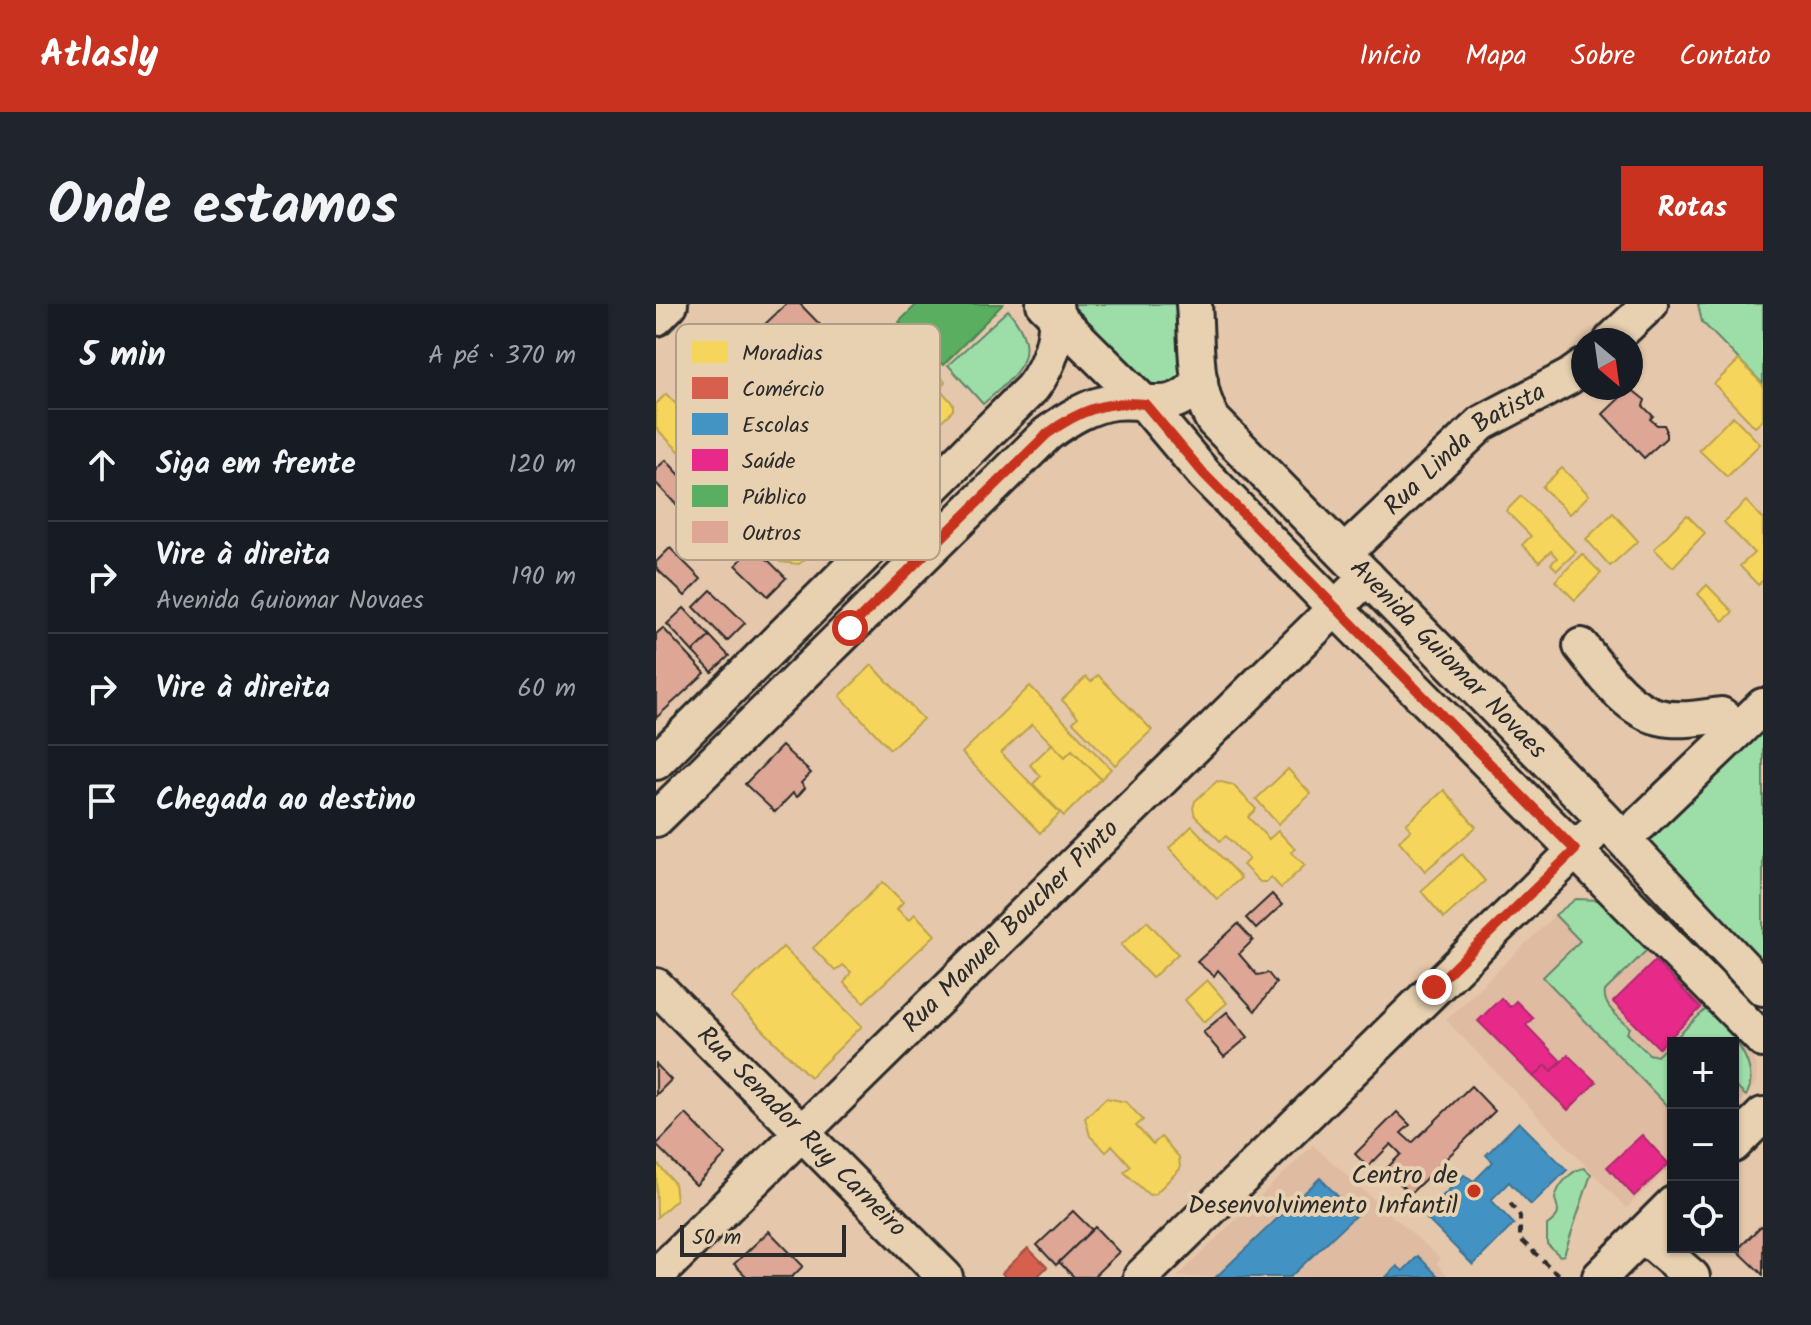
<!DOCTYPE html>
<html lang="pt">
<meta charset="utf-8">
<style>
body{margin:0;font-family:Kalam,sans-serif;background:#20242c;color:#f1f3f6}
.controls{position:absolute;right:24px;bottom:24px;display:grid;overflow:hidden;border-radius:0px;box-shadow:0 2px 6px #0004}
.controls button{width:72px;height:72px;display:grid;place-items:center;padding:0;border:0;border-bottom:2px solid #363941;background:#171b24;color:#f1f3f6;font:40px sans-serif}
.compass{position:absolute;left:915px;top:24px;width:72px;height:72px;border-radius:50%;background:#171b24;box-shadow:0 2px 6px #0004;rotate:151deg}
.scale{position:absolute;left:24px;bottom:20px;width:166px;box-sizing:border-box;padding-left:8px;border:4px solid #2b2b2b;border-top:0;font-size:22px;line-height:28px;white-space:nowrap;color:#2b2b2b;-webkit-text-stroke:6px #e7d1b0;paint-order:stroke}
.stop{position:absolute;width:24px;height:24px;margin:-18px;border:6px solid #c8321e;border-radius:50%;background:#fff}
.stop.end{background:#c8321e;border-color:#fff;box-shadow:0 2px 8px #0008}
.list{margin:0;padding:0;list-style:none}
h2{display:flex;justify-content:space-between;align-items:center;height:104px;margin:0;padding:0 32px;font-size:34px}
h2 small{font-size:26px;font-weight:400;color:#9ea1a6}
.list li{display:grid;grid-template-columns:52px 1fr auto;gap:24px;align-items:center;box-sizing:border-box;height:112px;padding:0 32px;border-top:2px solid #363941}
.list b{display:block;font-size:30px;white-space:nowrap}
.list p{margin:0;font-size:26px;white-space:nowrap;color:#9ea1a6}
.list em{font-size:26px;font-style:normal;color:#9ea1a6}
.icon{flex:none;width:44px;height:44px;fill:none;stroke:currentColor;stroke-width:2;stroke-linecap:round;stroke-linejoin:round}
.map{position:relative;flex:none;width:1107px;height:973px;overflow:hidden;border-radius:0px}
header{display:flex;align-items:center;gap:48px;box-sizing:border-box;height:112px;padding:0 40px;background:#c8321e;color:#fff}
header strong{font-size:38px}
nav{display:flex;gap:44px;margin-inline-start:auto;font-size:28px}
.intro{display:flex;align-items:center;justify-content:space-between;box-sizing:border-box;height:192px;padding:0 48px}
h1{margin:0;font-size:56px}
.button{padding:20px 36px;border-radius:0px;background:#c8321e;color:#fff;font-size:28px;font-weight:700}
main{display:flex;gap:48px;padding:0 48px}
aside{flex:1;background:#171b24;border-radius:0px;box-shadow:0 2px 6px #0004}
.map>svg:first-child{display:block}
.built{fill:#dfbba2}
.green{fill:#9ddea8;stroke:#64846a;stroke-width:2}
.homes{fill:#f6d55c;stroke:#b9a24d;stroke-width:2}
.shops{fill:#d6604d;stroke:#a35043;stroke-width:2}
.schools{fill:#4393c3;stroke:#3c7495;stroke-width:2}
.health{fill:#e7298a;stroke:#af2a6e;stroke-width:2}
.public{fill:#5aae61;stroke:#4c8751;stroke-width:2}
.building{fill:#dda695;stroke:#2b2b2b;stroke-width:2}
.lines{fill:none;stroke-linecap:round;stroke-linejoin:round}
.minor-casing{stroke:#2b2b2b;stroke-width:40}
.path{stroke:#2b2b2b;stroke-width:4;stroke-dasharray:8 6;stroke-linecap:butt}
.minor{stroke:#e7d1b0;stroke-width:34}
.route{stroke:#c8321e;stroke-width:10}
.poi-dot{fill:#c8321e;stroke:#e7d1b0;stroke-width:3}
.labels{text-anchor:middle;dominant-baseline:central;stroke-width:8;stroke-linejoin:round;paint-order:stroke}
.street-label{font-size:26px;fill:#2b2b2b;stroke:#e7d1b0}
.poi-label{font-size:26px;fill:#2b2b2b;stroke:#e7d1b0;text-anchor:end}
.key{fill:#e7d1b0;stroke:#af9f88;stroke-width:2}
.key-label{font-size:22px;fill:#2b2b2b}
</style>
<header>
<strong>Atlasly</strong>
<nav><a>Início</a><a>Mapa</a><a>Sobre</a><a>Contato</a></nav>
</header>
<div class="intro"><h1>Onde estamos</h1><a class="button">Rotas</a></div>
<main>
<aside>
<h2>5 min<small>A pé · 370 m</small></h2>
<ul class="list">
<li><svg class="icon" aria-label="ahead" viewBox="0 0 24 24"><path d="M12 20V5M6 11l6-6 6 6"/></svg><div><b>Siga em frente</b></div><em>120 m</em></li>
<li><svg class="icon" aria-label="right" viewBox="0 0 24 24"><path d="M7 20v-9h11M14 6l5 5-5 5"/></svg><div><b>Vire à direita</b><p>Avenida Guiomar Novaes</p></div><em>190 m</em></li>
<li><svg class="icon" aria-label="right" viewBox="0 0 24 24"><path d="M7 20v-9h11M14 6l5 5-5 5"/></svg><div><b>Vire à direita</b></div><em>60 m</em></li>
<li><svg class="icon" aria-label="arrive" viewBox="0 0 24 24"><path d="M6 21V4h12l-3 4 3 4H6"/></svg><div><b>Chegada ao destino</b></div></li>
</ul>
</aside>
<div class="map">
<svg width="1107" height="973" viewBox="0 0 1107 973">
<rect width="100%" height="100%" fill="#e5c8ab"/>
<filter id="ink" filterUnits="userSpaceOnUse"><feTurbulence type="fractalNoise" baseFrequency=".0125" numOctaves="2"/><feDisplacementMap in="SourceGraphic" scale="16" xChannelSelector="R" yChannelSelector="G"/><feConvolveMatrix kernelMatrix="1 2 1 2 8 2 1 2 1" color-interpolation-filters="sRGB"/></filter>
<g filter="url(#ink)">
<g class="built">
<path d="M920,595L951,600L1097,752L1101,762L1100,780L1077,805V739H1017V861L970,904L790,716L899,611Z"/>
<path d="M657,841L784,954L781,960L793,973H521Z"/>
</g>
<g class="green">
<path d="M418,0H529L527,88L502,86L485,75L420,15Z"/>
<path d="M1042,0H1107V80L1046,18Z"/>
<path d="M352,6C389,50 362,69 327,100L292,61Z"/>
<path d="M1107,408V660L978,529Z"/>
<path d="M920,595L945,596L993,644L949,687C946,702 964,714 974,724L971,729L993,750L1001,752L1051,704C1072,725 1107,762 1090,792L1081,784L1077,787V739H1017V808L887,673L924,637L899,611Z"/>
<path d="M928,864L935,870L908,951L904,952L891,940V921C904,912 904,909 899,895C901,882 915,866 928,864Z"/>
</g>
<g class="homes">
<path d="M233,28H240L263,49L257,55L261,58L257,63L265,71L268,67L274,73L279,68L289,77L285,86L297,100V106L277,125L264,123L243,102L251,95L231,75L224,81L206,63L211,57L205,51L225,31Z"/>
<path d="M48,50L117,119L56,180L0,124V100L10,90L53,133L69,117L25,73Z"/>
<path d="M1083,56L1107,81V116L1099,123L1058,80Z"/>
<path d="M1077,112L1104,140L1071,173L1043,146Z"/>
<path d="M906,164L933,191L914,210L886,183Z"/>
<path d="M105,167L123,190L117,194L130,210L137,203L160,226L157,248L143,260L124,258L102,239L109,231L93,214L86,221L71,206L84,185Z"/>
<path d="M865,192L920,248L901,266L895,260L901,254L895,247L883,258L866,241L875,232L850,207Z"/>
<path d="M1090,197L1107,215V276L1102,281L1084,262L1098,249L1068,218Z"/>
<path d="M957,209L982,237L954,262L930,235Z"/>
<path d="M1031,211L1049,229L1017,263L998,245Z"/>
<path d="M926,250L945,269L919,296L899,277Z"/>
<path d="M1051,281L1077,308L1067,317L1042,290Z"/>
<path d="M216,361L267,415L234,445L184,392Z"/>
<path d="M442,371L496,426L459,461L417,418L422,413L406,396L430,373L435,378Z"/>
<path d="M374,382L455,465L445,475L416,446L409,453L376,420L345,449L404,509L384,529L306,449Z"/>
<path d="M396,440L409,453L416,446L445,475L408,512L377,480L385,472L374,461Z"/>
<path d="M632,465L655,490L622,520L600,495Z"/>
<path d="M561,477L577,481L600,505L592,513L613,535L622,527L639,545L635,548L649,561L625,584L615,573L610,578H604L587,561L593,555L570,532L564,537L539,512L537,504L539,497Z"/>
<path d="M788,486L820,523L769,567L743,537L755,526L750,520Z"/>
<path d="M536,522L585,574L561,595L513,544Z"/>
<path d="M806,550L829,577L788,614L765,587Z"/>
<path d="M227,578L247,598L241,605L253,616L259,610L279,631L208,698L188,679L195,668L187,661L179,667L157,644Z"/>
<path d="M491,617L522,650L496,674L465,641Z"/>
<path d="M127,643L206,722L154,773L75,694Z"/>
<path d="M551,676L571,699L548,718L529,696Z"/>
<path d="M450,794L470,798L487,816L480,822L497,840L505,833L523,853L524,865L499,890L493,891L468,868L475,862L456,841L450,848L434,832L429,814Z"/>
<path d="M0,858L18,879L20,896L1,913Z"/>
</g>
<path class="shops" d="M372,944L391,963L381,973H349L346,969Z"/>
<g class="schools">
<path d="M863,818L911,866L875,901L853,878L835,896L858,920L817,961L767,911L808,871L818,877L837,858L830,851Z"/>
<path d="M664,874L700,911L634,973H560Z"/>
<path d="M762,952L783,973H730L741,962L747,967Z"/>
</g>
<g class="health">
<path d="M999,657L1045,704L1003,744L957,698Z"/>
<path d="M845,694L854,703L860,697L877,714L870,721L905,757L896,767L890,761L878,773L822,717Z"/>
<path d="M912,751L940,778L912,806L878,773L890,761L896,767Z"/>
<path d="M986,831L1013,860L978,892L951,863Z"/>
</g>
<path class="public" d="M261,0H347L287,61L243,18Z"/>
<g class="building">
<path d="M130,0H144L176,33L143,64L105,24Z"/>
<path d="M974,84L989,96L987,102L997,112L994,115L1001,121H1008L1010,125V134L988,154L947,110Z"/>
<path d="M10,156L44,193L27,208L0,179V165Z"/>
<path d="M98,242L130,274L112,292L80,261Z"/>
<path d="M14,244L45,275L29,292L0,264V258Z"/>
<path d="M55,286L89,319L71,337L38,303Z"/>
<path d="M28,304L54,332L37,348L11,320Z"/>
<path d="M7,324L49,369L0,414V330Z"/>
<path d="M54,332L73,352L56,368L37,348Z"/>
<path d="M126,442L155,469L145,479L149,484L141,493L137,489L119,508L89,480Z"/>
<path d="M616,590L626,601L600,625L590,614Z"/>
<path d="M582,620L597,636L583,650L601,671L612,669L620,679L599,707L562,666L558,672L541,658Z"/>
<path d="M571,708L592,733L568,753L547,728Z"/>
<path d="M0,760L15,776L0,791Z"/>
<path d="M815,782L839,807L754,890L730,865L745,850L735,840L712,863L699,850L741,808L754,821L745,829L756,839Z"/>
<path d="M30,810L70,851L40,881L0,841Z"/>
<path d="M417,907L436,926L400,961L381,941Z"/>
<path d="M1105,922L1107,924V971L1081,946Z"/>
<path d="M439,923L463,948L437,973H418L403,958Z"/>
<path d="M113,927L147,962L136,973H91L78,960Z"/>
</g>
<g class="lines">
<defs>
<g id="minor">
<path d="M388,0L489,100L548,170L679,304L1107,736"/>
<path id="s1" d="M538,0C541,37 537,83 557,116L947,514L1107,684"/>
<path d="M0,14L14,0"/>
<path d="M956,36L994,0"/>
<path id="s2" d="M700,238L826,119L913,73L927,63"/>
<path d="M925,342C945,367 970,405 1003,413C1022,418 1045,414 1065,411L1083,425"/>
<path d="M0,458L376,84C394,61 404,29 399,0"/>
<path d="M0,515L391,130C411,115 433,101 458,98C495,94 516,112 544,77"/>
<path d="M984,520L1107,402"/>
<path id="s3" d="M0,682L289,973"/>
<path d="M1077,841L1107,811"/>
<path d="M984,933L1000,942L1036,973"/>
<path id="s4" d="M0,972L711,273"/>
<path d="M485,973L935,531"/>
<path d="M944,973L1017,900"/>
</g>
</defs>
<use href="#minor" class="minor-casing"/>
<path class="path" d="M854,899L864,912V935L898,967L908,973"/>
<use href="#minor" class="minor"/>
</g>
</g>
<g class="lines" filter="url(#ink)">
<path class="route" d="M194,324L391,130C422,107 450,96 489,100L548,170L919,546L778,683"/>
</g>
<circle class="poi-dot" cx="818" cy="887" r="8"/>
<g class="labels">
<g class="street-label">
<text stroke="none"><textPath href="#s2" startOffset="144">Rua Linda Batista</textPath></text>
<text stroke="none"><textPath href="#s1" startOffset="454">Avenida Guiomar Novaes</textPath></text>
<text stroke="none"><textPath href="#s4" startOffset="498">Rua Manuel Boucher Pinto</textPath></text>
<text stroke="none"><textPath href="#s3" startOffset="206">Rua Senador Ruy Carneiro</textPath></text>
</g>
<g class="poi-label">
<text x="802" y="872">Centro de<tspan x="802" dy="30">Desenvolvimento Infantil</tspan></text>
</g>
</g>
<rect x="20" y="20" width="264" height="236" rx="12" class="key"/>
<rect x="36" y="37" width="36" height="22" fill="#f6d55c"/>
<rect x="36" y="73" width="36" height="22" fill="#d6604d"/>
<rect x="36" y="109" width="36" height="22" fill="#4393c3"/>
<rect x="36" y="145" width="36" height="22" fill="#e7298a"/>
<rect x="36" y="181" width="36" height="22" fill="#5aae61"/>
<rect x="36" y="217" width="36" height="22" fill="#dda695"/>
<g class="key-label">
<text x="86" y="56">Moradias</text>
<text x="86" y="92">Comércio</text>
<text x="86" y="128">Escolas</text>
<text x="86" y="164">Saúde</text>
<text x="86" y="200">Público</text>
<text x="86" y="236">Outros</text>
</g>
</svg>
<div class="controls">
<button>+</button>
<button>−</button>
<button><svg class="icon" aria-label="locate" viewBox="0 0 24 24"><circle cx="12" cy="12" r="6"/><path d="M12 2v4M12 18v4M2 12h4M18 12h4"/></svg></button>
</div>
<svg class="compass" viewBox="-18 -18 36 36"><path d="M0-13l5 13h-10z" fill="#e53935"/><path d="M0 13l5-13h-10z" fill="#9ea1a6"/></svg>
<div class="scale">50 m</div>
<div class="stop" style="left:194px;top:324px"></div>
<div class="stop end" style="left:778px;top:683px"></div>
</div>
</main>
